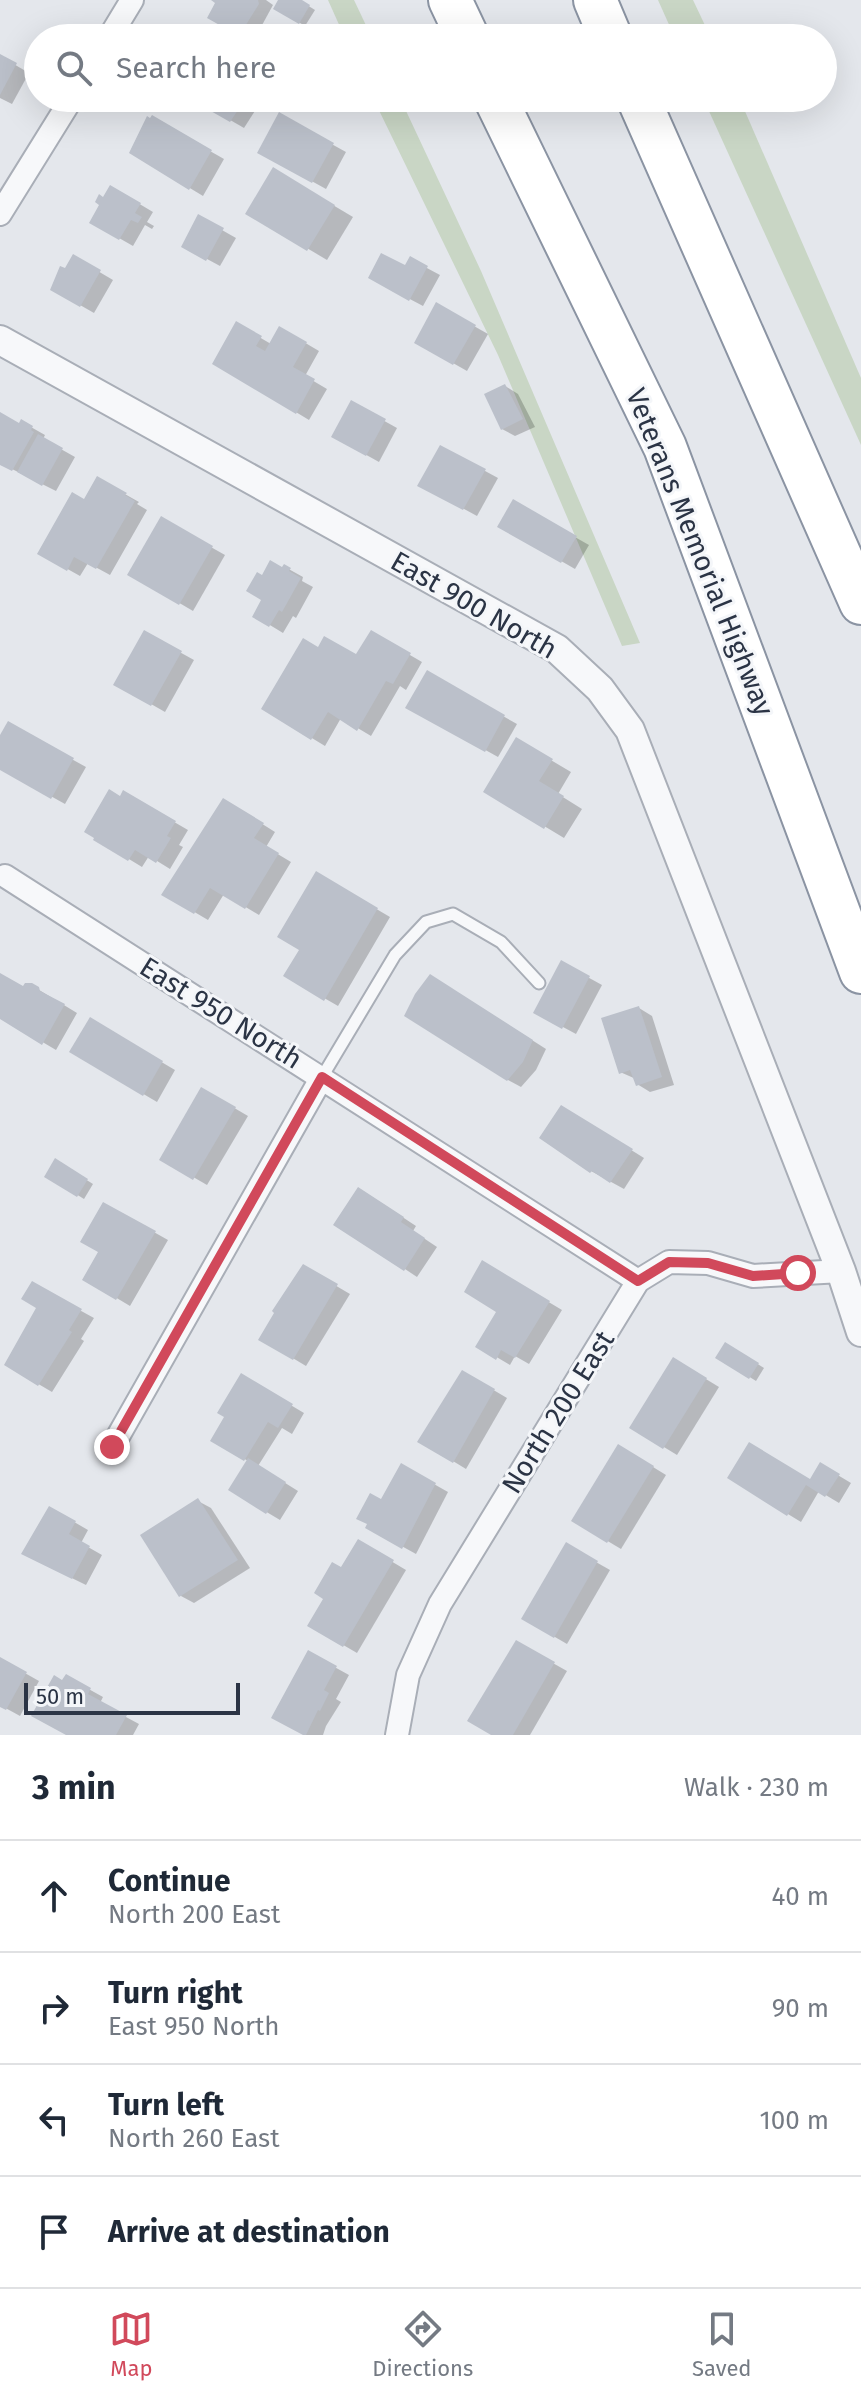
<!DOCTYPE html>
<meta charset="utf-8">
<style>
body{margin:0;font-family:"Fira Sans",sans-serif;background:#f6f6f7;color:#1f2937}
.scale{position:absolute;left:24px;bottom:20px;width:216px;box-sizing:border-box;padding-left:8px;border:4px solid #2b3445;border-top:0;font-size:22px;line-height:28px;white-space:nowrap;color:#2b3445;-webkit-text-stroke:6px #f4f6f9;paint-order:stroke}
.stop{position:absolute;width:24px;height:24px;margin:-18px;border:6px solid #d1495b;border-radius:50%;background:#fff}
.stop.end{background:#d1495b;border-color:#fff;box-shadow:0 2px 8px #0008}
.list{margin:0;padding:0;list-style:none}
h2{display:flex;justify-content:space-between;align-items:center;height:104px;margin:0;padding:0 32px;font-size:34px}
h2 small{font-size:26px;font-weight:400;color:#747a83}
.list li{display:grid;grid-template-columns:52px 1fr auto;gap:24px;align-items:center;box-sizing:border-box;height:112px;padding:0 32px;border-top:2px solid #e0e1e3}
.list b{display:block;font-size:30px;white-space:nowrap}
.list p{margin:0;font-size:26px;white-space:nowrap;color:#747a83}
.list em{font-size:26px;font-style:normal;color:#747a83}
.icon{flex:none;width:44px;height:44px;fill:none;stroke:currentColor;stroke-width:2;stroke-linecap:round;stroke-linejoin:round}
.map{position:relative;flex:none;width:861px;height:1735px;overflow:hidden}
.search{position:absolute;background:#fff;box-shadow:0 8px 32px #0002;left:24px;right:24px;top:24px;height:88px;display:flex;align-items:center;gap:20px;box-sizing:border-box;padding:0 28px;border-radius:44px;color:#747a83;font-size:30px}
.sheet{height:552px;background:#fff}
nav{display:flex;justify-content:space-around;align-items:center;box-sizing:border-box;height:112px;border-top:2px solid #e0e1e3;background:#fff;font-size:22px;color:#747a83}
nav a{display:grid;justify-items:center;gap:4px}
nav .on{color:#d1495b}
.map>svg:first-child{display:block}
.green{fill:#c9d6c5}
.shadow{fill:#0003}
.building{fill:#bbc0ca}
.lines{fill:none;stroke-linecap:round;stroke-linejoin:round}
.service-casing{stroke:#a9aeb7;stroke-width:15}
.minor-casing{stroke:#a9aeb7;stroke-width:26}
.tertiary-casing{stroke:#a9aeb7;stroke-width:32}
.motorway-casing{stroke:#8b94a3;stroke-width:46}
.service{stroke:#f7f8fa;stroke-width:11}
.minor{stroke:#f7f8fa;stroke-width:22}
.tertiary{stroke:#f7f8fa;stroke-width:28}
.motorway{stroke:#fff;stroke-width:42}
.route{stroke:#d1495b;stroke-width:10}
.labels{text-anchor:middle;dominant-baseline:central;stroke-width:6;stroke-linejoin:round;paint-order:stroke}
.street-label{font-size:28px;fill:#2b3445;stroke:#f4f6f9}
</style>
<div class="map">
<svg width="861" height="1735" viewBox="0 0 861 1735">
<rect width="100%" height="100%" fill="#e4e7ec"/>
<g class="green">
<path d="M328,0H354L372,38H345Z"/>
<path d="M658,0H693L711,38H675Z"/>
<path d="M373,98H400L481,271L640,643L622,646L498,355Z"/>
<path d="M703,98H739L741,102L861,378V445Z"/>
</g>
<g class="shadow">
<path d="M217,0H266L273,5L255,38H247L209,17Z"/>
<path d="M281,0H299L315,10L305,26L276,8Z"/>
<path d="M0,56L29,73L12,104L0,98Z"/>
<path d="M192,98H252L260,103L244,128Z"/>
<path d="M279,115L346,152L326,189L259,152Z"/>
<path d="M152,118L224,159L203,196L132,153Z"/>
<path d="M274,170L353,217L327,260L248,213Z"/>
<path d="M111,187L153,212L147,222L154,226L152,229L145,225L133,246L91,222Z"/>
<path d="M199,217L236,238L220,266L183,246Z"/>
<path d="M74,257L113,280L94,313L52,289Z"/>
<path d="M410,259L440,275L423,306L370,278L406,268Z"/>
<path d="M437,305L488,334L467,371L416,342Z"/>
<path d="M237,324L271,344L280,328L319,351L305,376L327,389L309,420L215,363Z"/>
<path d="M505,386L518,394L535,427L515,436L502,429Z"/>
<path d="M352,403L397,428L379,462L334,437Z"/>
<path d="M0,415L20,426L22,422L45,435L43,439L75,457L56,491L0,463Z"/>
<path d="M441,447L498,478L477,516L420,485Z"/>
<path d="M98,479L139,502L137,504L147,510L110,575L88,563L80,576L39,553L85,501Z"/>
<path d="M513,502L589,545L575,569L500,526Z"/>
<path d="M161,519L225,555L193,611L130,574Z"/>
<path d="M285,567L303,577L302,581L313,587L296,618L293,616L283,633L255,616L264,599L262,578L283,570Z"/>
<path d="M145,633L194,660L165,712L116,684Z"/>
<path d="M372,633L422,662L406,690L400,686L371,736L341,718L325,746L264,709L319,650L357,657Z"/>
<path d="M427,673L517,724L498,757L408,707Z"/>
<path d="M8,724L86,767L65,804L0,768V739Z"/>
<path d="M517,740L571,772L558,794L582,809L564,838L486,791Z"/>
<path d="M124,793L188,830L179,845L183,847L170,869L149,856L142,867L96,839Z"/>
<path d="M224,800L275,832L266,847L291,862L259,915L224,894L208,920L164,894Z"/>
<path d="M317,874L390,917L338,1006L286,976L301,950Z"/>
<path d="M562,963L602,985L576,1034L535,1012Z"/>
<path d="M0,975L24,989L31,985L77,1013L56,1050L0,1017Z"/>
<path d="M444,984L546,1049L536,1070L521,1087L508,1080Z"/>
<path d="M639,1008L652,1016L674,1085L650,1092L637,1084L636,1079L620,1072Z"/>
<path d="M90,1020L175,1070L157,1102L72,1052Z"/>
<path d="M202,1089L248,1116L207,1185L162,1159Z"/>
<path d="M575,1115L644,1158L624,1189L591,1171Z"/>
<path d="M56,1161L93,1184L84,1199L47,1176Z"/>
<path d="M372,1197L416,1226L413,1231L437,1247L417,1277L405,1269Z"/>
<path d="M104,1204L168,1240L130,1306L85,1279L101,1252Z"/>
<path d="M483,1263L562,1310L529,1364L515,1356L510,1365L478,1346L499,1311Z"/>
<path d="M304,1267L350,1294L306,1366L261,1339Z"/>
<path d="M32,1284L94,1318L81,1339L84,1341L52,1392L6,1365L38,1307Z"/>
<path d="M726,1344L764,1368L756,1381L718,1357Z"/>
<path d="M673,1359L719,1387L677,1455L631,1427Z"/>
<path d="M463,1372L507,1398L466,1469L420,1441Z"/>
<path d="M242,1376L304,1413L292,1434L282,1428L258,1466L298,1491L280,1520L230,1490L248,1461L213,1440L227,1417Z"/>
<path d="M619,1446L666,1475L621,1549L574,1521Z"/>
<path d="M821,1465L851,1483L839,1503L819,1491L801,1522L729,1478L811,1482Z"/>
<path d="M402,1466L448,1492L416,1554L367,1527Z"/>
<path d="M198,1501L211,1508L250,1568L194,1603L181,1596Z"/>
<path d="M50,1508L88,1530L81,1543L102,1555L86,1585L37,1561Z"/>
<path d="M359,1542L406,1570L357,1653L309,1625Z"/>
<path d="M566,1545L610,1570L567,1644L524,1619Z"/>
<path d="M517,1643L567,1671L530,1735H494Z"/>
<path d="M309,1653L349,1675L336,1699L341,1702L326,1726L323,1735H306L274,1717Z"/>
<path d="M0,1659L39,1681L20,1716L0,1705Z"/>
<path d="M67,1677L103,1697L100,1703L139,1724L133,1735H69Z"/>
</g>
<g class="building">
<path d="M211,0H258L259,4L239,36L207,18L215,3Z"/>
<path d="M278,0H302L310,5L299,24L273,9Z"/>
<path d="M0,54L17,63L0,95Z"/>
<path d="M188,98H246L230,122Z"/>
<path d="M279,112L334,143L312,183L257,153Z"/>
<path d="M152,115L212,150L189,190L129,153L147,116L150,118Z"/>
<path d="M273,167L335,205L307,251L245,214Z"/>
<path d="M110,185L141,203L135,213L142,217L138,223L131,220L119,240L89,223L99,205L95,202L99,194L103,197Z"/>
<path d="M198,214L224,228L206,261L181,247Z"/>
<path d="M381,253L405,265L410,256L428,266L409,301L368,278Z"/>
<path d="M73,254L101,270L80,307L50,290L60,266L65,268Z"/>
<path d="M436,302L476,325L453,365L414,343Z"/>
<path d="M236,321L262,336L256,346L265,351L279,326L307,342L293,367L315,379L296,414L212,364Z"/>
<path d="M505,384L523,419L501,430L484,394Z"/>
<path d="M351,400L386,419L366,456L331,437Z"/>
<path d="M0,412L19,423L21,419L33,426L31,430L34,432L12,471L0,465Z"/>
<path d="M38,434L63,448L42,486L17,472Z"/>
<path d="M440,445L486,469L463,510L417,486Z"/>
<path d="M97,476L127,493L125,495L135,501L96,569L74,557L67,571L37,554L72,492L84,499Z"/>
<path d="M513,499L577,536L561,563L497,527Z"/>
<path d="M161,516L213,546L179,605L127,575Z"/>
<path d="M270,560L282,567L284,564L291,568L289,571L301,578L282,612L279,610L269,627L252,617L261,600L246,591L257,572L262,575Z"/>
<path d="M144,630L182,651L151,706L113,685Z"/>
<path d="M371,630L411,653L393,684L386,681L357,731L328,712L311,740L261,709L303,638L318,647L324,636L356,654Z"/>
<path d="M427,670L505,715L485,752L405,708Z"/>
<path d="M8,721L74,758L51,799L0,770V735Z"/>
<path d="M516,737L553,759L539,781L564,796L544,829L483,792Z"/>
<path d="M109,789L120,796L123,790L176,821L167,836L171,838L156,863L135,850L128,861L93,840L94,838L84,832Z"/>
<path d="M223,798L264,823L254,838L279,853L245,909L210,888L194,914L161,895Z"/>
<path d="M316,871L378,908L324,1001L283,976L299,950L277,937Z"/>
<path d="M561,960L590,976L562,1029L533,1013Z"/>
<path d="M0,973L23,986L25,983H32L39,987L40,991L65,1004L42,1045L0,1019Z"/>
<path d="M430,974L533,1040L523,1062L507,1081L404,1016L415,994Z"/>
<path d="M639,1006L662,1077L636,1086L630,1070L619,1074L601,1018Z"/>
<path d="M90,1017L163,1061L143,1096L69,1052Z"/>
<path d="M201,1087L236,1107L193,1180L159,1160Z"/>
<path d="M561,1105L633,1149L610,1183L592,1171L590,1173L539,1138Z"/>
<path d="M55,1158L88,1179L77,1197L44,1177Z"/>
<path d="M358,1187L404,1217L401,1222L425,1238L404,1271L333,1225Z"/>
<path d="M103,1202L156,1231L116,1300L82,1280L98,1252L80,1242Z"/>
<path d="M482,1260L550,1301L515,1358L501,1350L496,1360L475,1347L496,1312L464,1292Z"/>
<path d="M303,1264L338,1284L293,1360L258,1340L274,1313L272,1311Z"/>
<path d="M32,1281L82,1309L69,1330L72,1332L38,1386L4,1365L36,1308L21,1299Z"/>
<path d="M725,1342L759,1363L749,1379L715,1358Z"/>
<path d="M673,1357L707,1378L663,1449L629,1428Z"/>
<path d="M462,1370L495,1389L453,1463L417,1442Z"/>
<path d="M241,1373L293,1404L278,1428L268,1422L244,1461L210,1441L224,1417L217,1413Z"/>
<path d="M749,1442L810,1479L820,1462L840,1474L825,1497L806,1485L787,1516L727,1478Z"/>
<path d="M618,1444L654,1466L607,1543L571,1521Z"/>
<path d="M248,1458L286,1482L266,1514L228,1490Z"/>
<path d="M401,1463L436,1483L402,1549L365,1528L367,1524L356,1519L370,1493L381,1499Z"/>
<path d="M198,1498L238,1560L179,1597L140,1535Z"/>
<path d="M49,1506L76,1521L69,1534L90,1546L72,1579L21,1554Z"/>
<path d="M358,1539L394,1560L343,1647L307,1626L323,1599L314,1593L332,1562L341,1567Z"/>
<path d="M566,1542L598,1561L554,1638L521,1619Z"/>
<path d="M516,1640L555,1662L513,1735H491L467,1721Z"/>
<path d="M308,1650L337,1666L324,1690L329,1693L320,1711L318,1710L306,1735H303L271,1718Z"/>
<path d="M0,1657L27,1672L6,1710L0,1707Z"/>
<path d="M66,1674L91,1688L88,1694L127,1715L116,1735H66L31,1716L54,1675L62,1680Z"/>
</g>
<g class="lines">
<defs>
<path id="service" d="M322,1077L395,955L426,922L453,914L501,942L539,983"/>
<g id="minor">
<path d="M109,38L132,0"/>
<path d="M0,214L72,98"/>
<path d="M5,876L638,1281"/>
<path d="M112,1447L322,1077"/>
<path d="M397,1735L408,1675L440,1604L638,1281L669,1262L708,1263L753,1276L841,1271"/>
</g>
<path id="tertiary" d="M0,340L557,649L600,689L630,730L841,1271L861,1332"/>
<g id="motorway">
<path d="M450,0L468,38"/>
<path d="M595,0L611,38"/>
<path d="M495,98L665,447L861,972"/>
<path d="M638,98L861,603"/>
</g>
</defs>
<use href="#service" class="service-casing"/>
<use href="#minor" class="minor-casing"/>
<use href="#tertiary" class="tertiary-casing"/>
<use href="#motorway" class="motorway-casing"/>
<use href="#service" class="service"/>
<use href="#minor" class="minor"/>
<use href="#tertiary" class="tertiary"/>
<use href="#motorway" class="motorway"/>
</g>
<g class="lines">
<path class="route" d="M112,1447L322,1077L638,1281L669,1262L708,1263L753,1276L798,1273"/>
</g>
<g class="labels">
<g class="street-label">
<text transform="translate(700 552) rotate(68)">Veterans Memorial Highway</text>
<text transform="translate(474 605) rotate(30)">East 900 North</text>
<text transform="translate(221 1013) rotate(32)">East 950 North</text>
<text transform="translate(558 1412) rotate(-58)">North 200 East</text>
</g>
</g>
</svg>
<div class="scale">50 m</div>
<div class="stop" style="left:798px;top:1273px"></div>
<div class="stop end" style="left:112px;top:1447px"></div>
<div class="search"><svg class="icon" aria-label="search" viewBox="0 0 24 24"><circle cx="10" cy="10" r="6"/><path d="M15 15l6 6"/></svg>Search here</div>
</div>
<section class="sheet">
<h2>3 min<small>Walk · 230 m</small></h2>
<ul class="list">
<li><svg class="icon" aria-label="ahead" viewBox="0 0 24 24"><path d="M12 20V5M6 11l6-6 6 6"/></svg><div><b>Continue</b><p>North 200 East</p></div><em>40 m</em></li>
<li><svg class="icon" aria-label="right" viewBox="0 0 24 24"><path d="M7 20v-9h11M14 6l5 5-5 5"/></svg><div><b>Turn right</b><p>East 950 North</p></div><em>90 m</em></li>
<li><svg class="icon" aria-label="left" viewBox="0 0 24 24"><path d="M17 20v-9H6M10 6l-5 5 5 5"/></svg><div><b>Turn left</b><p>North 260 East</p></div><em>100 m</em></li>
<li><svg class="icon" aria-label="arrive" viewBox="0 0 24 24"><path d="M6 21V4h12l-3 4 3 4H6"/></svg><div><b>Arrive at destination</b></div></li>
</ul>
</section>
<nav>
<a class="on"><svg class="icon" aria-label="map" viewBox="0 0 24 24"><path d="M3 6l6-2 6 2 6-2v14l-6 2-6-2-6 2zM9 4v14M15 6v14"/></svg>Map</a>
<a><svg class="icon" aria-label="directions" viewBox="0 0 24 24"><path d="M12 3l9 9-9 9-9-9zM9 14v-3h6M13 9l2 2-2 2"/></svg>Directions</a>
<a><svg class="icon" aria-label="saved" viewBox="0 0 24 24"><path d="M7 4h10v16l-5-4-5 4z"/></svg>Saved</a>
</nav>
